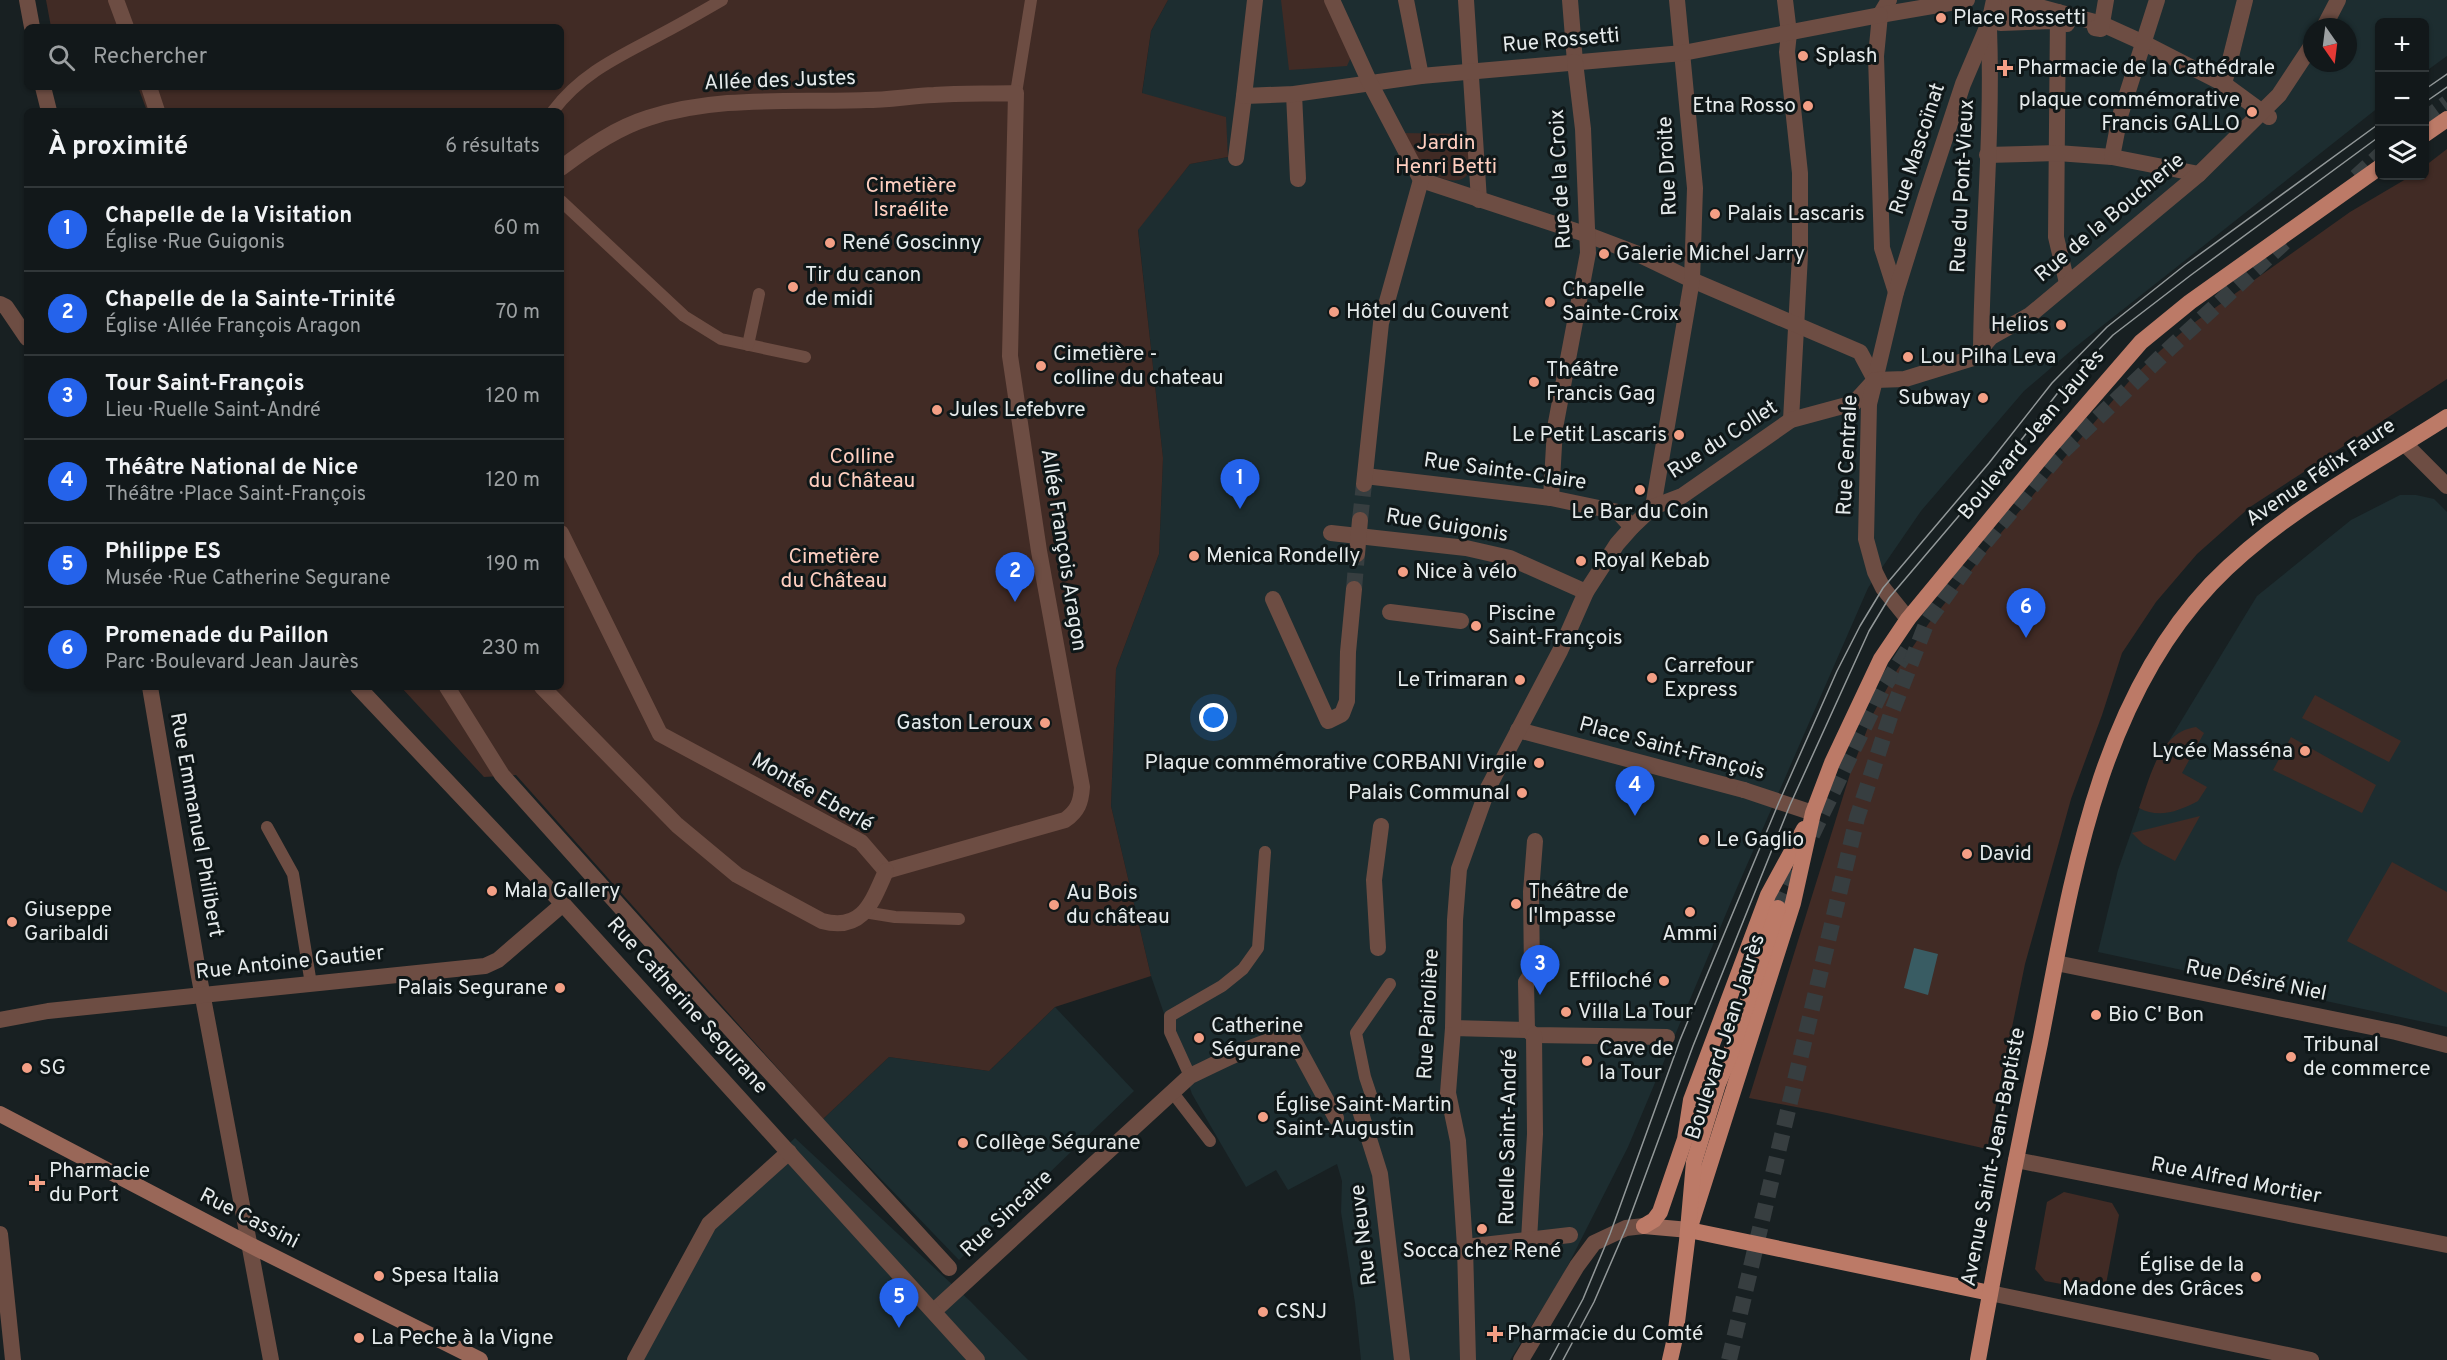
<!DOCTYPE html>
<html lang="fr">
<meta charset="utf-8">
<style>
body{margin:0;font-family:Overpass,sans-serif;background:#1b2123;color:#f1f3f6}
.controls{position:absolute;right:18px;top:18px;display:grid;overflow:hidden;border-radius:9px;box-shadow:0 2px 4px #0004}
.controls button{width:54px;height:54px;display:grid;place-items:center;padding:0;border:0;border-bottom:2px solid #313739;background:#12181a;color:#f1f3f6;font:30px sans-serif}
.compass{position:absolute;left:2303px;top:18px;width:54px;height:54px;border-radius:50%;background:#12181a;box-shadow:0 2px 4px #0004;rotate:166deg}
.you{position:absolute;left:1214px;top:718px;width:21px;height:21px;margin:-15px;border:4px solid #fff;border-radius:50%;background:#1a73e8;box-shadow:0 0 0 9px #1a73e833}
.badge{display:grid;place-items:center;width:39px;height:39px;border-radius:50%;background:#2563eb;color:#fff;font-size:20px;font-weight:700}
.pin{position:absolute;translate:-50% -50px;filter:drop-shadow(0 2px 3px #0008)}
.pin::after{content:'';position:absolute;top:32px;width:21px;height:18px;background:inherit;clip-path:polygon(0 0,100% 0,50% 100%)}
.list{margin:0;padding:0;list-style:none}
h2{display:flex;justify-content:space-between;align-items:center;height:78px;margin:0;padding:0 24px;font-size:26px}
h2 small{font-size:20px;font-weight:400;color:#9ca0a2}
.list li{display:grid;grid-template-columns:39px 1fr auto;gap:18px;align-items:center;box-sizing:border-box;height:84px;padding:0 24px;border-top:2px solid #313739}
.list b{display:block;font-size:22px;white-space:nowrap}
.list p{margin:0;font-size:20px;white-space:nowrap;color:#9ca0a2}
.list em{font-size:20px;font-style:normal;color:#9ca0a2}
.icon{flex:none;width:33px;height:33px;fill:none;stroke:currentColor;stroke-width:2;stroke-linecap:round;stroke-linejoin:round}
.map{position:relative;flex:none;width:2447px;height:1360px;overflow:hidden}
.search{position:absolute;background:#12181a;box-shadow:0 2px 4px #0004;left:24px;top:24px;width:540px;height:66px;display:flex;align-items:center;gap:15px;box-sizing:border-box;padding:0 21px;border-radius:9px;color:#9ca0a2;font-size:22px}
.panel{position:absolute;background:#12181a;box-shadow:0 2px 4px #0004;left:24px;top:108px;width:540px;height:582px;border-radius:9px}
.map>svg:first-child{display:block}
.built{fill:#1d2d30;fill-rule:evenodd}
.green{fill:#412b25}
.water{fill:#395c63}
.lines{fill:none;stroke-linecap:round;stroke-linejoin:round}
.minor-tunnel{stroke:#373e40;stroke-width:16;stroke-dasharray:16 8;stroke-linecap:butt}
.primary-tunnel{stroke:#373e40;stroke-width:16;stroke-dasharray:16 8;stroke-linecap:butt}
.service{stroke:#6d4d43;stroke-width:12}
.pedestrian{stroke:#6d4d43;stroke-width:16}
.minor{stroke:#6d4d43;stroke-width:16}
.tertiary{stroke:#6d4d43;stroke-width:16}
.secondary{stroke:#996758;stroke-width:16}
.primary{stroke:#bc7a67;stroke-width:16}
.tram{stroke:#929899;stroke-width:1.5}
.poi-dot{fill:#f39f85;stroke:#0f1718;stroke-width:2}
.labels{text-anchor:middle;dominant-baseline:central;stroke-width:6;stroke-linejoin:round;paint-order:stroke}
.poi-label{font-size:21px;fill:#e5eaeb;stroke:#0f1718;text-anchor:start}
.street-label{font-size:21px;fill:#e5eaeb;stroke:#0f1718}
.park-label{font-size:21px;fill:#ffcfc0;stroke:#0f1718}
</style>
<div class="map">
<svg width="2447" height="1360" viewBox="0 0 2447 1360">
<rect width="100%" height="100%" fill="#182022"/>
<g class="built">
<path d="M1168,0H2447V56L2425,72L2424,22H2380L2379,107L2073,349L2024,391L1921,511L1868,588L1736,890L1628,1147L1561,1279L1510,1360H1361L1355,1303L1341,1212L1342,1181L1337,1164L1288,1190L1276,1170L1246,1187L1192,1094L1151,976L1111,806L1116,669L1159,554L1163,458L1138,229L1190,164L1228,157L1225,117L1142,94L1151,31ZM2312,27H2348V63H2312Z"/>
<path d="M2400,495H2416L2434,499L2447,512V1027L2098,952L2118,870L2155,764L2257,596L2351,520Z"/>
<path d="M1055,1007L1134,1091L959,1260L823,1119L889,1057L989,1071Z"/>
<path d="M795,1138L970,1301L1028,1360H634L708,1217Z"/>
</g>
<g class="green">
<path d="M46,0H1168L1151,31L1142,93L1226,117L1228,157L1190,164L1138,230L1163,458L1159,554L1116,669L1111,806L1151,976L1055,1007L989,1071L889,1057L823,1119L516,775L484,777L401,687H561V111H147L138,87H561V27H51Z"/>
<path d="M1281,0H1325L1351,57L1347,66L1289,70Z"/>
<path d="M1402,133L1467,134C1468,144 1472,161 1469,171C1463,190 1429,176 1421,166C1413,156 1408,144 1402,133Z"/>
<path d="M2447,149V379L2250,507L2197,554L2156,602L2122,653L2102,715L2071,799L2025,964L1987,1149L1827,1113L1749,1098L1850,774L1873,714L1897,670L1929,623L2001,533L2131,379L2161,350L2188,327L2350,212L2411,176H2424L2425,166Z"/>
<path d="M2315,695L2401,741L2389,762L2302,718Z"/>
<path d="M2196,727L2204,733L2182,773L2207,787L2198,801C2179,811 2159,819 2139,808C2150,778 2159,732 2196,727Z"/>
<path d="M2291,737L2376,785L2362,813L2273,770Z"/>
<path d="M2200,816L2175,861L2143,844L2132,833Z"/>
<path d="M2392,862L2447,892V993L2347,941Z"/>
<path d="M2064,1192L2112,1203L2119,1215L2106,1284L2094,1290L2045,1281L2035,1269L2047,1202Z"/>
</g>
<path class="water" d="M1914,948L1938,954L1928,995L1904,988Z"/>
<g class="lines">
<g class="minor-tunnel">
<path d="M1360,520L1364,484"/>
<path d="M1354,589L1357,554"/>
</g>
<g class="primary-tunnel">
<path d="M2424,120L2447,103"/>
<path d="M2356,177L2380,155"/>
<path d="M1812,835L1883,688L1909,648"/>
<path d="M1778,908L1797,866"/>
<path d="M1729,1360L1857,818L1891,714L1927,622L1978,551L2056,458L2170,348L2288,239"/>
</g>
<g class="service">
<path d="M1016,93L1031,0"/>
<path d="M553,111C583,71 623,55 665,32C684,22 703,11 722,0"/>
<path d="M561,201L684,316L721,339L805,357"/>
<path d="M748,345L759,294"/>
<path d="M267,827L293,874L311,984"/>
<path d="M864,912L895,917L959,919"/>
<path d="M1190,1076L1170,1032V1016L1222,986L1243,969L1258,948L1265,852"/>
<path d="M1173,1093L1210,1141"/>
<path d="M1373,1101L1365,1077L1356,1033L1390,984"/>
</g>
<g class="pedestrian">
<path d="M1406,0L1421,76"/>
<path d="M1466,0L1479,200"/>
<path d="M1570,0L1575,62"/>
<path d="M1785,0L1789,33L1787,52L1800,173V255L1791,420"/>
<path d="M1889,0L1880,15L1876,56L1882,248L1896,292"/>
<path d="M2014,0L2102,24L2144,43L2224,84L2269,117"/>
<path d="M2002,2L2001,23L2052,21L2067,24"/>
<path d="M2058,12L2056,237L2067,283"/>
<path d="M1880,15L1967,0"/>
<path d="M2324,27L2338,0"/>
<path d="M2095,28L2101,29L2106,0"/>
<path d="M2224,84L2245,0"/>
<path d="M1294,94L1298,179"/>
<path d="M1987,155L2057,153L2112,157L2199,174"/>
<path d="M2112,157L2120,116L2157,0"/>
<path d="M1236,158L1244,96"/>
<path d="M1588,235L1638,254L1692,280L1860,352L1875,380"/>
<path d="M1981,350C1982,243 1993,135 1989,28"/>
<path d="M1875,380L1896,292L1926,196L1963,84L1989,23L1994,0"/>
<path d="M1551,498L1618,512L1632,527"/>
<path d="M1653,507L1692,280L1695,188L1677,0"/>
<path d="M1331,533L1466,548L1510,558L1586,592"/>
<path d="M1390,612L1461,621"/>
<path d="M447,687L502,775L701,997L949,1268"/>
<path d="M1518,730L1744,790"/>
<path d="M1378,948L1374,880L1381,826"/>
<path d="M1453,1028L1527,1030L1534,1035L1667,1037"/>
<path d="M1527,1030L1526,982L1532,973L1531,892L1535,841"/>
<path d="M1359,1107L1380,1174L1402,1360"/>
<path d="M1529,1240L1535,1134L1534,1035"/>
<path d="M1465,1247L1570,1235"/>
<path d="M1468,1360L1465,1247L1458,1141L1448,1093L1453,1028L1455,920L1459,869L1488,788L1560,651L1586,592L1617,544L1632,527L1653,507L1682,496L1791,420L1854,403L1875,380L1905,379L1973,358L1991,337L2030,315L2199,174L2279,95L2312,45"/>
</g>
<g class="minor">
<path d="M27,0L32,27"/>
<path d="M116,0L126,27"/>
<path d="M1255,0L1244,96L1294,94L1421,76L1683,53L1880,15"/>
<path d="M1332,0L1370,83L1421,180L1588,235"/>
<path d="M43,87L49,111"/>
<path d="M149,87L157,111"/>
<path d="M561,168C587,148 616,128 648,118C719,95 793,103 866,100C888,100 911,96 934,95C961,93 989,94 1016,93L1010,356L1039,551L1082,787C1081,802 1078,811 1065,820L886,871"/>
<path d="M0,304L6,307L27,338"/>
<path d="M1875,380L1869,404L1866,539L1875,572L1883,588L1908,619"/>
<path d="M2405,444L2447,486"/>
<path d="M1365,476L1551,498L1555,428L1588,253L1583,129L1575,62"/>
<path d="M1364,484L1381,323L1421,180"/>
<path d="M561,533L660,734L861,842L886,871"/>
<path d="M1357,554L1360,520"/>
<path d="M1273,599L1328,721L1342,714L1347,701L1348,652L1354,589"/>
<path d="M150,687L198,971L271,1360"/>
<path d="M358,687L563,904"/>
<path d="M542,687L677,825L737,875L822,921C863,932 872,902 886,871"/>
<path d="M1744,790L1813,813"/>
<path d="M2056,963L2396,1032L2447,1045"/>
<path d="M2016,1160L2447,1245"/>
<path d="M0,1234L13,1360"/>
<path d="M1990,1293L2311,1360"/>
<path d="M934,1311L1190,1076C1224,1060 1255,1043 1291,1035L1336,1118"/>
<path d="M635,1360L709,1224L789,1152"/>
</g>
<g class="tertiary">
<path d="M0,1020L48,1011L485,966L498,960L563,904L977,1360"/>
<path d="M1521,1360L1577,1266L1594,1243L1626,1228L1644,1226"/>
</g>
<g class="secondary">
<path d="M0,1114L250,1245L480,1360"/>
<path d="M1644,1226L1689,1230"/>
</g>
<g class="primary">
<path d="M2424,135L2447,119"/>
<path d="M1644,1226L1654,1220L1660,1212L1685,1139L1691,1100L1768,895L1804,829"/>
<path d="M1689,1230L1793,903L1813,813L1832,763L1881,659L1908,619L2050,447L2141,342L2190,302L2380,167"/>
<path d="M1689,1230L1990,1293"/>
<path d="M1670,1360L1675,1338L1687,1241L1694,1162L1718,1084L1730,1055L1778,908"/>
<path d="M1978,1360C1997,1254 2018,1148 2040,1043C2071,885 2096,706 2211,584C2278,514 2366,469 2447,417"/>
</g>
<g class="tram">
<path d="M2424,90L2447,74"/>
<path d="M2424,103L2447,87"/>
<path d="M1550,1360L1583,1299L1610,1234L1680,1040L1779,802L1837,671L1860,626L1883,588L1989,463L2052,383L2107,327L2185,265L2380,123"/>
<path d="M1563,1360L1594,1302L1626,1228L1693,1046L1790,805L1869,631L1889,598L1997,471L2060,390L2113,335L2191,275L2380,136"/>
</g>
</g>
<g class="poi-dot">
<circle cx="1941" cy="18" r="6"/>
<circle cx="1803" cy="56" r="6"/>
<path d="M2002 59h6v6h6v6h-6v6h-6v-6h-6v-6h6z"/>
<circle cx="1808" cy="106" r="6"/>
<circle cx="2252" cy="112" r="6"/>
<circle cx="1715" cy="214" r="6"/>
<circle cx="830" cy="243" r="6"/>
<circle cx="1604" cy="254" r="6"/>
<circle cx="793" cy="287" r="6"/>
<circle cx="1550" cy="302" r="6"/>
<circle cx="1334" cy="312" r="6"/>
<circle cx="2061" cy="325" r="6"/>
<circle cx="1908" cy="357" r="6"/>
<circle cx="1041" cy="366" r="6"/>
<circle cx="1534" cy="382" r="6"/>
<circle cx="1983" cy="398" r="6"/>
<circle cx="937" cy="410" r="6"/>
<circle cx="1679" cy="435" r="6"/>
<circle cx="1640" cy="490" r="6"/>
<circle cx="1194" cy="556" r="6"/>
<circle cx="1581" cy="561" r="6"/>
<circle cx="1403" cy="572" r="6"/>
<circle cx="1476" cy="626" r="6"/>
<circle cx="1652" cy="678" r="6"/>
<circle cx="1520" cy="680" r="6"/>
<circle cx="1045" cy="723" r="6"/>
<circle cx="2305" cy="751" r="6"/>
<circle cx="1539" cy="763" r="6"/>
<circle cx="1522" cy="793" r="6"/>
<circle cx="1704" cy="840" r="6"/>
<circle cx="1967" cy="854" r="6"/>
<circle cx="492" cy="891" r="6"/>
<circle cx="1516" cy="904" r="6"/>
<circle cx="1054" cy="905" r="6"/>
<circle cx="1690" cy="912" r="6"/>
<circle cx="12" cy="922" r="6"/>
<circle cx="1664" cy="981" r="6"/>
<circle cx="560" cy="988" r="6"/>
<circle cx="1566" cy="1012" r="6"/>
<circle cx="2096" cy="1015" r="6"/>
<circle cx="1199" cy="1038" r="6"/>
<circle cx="2291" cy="1057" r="6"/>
<circle cx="1587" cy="1061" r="6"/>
<circle cx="27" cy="1068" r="6"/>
<circle cx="1263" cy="1117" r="6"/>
<circle cx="963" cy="1143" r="6"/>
<path d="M34 1174h6v6h6v6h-6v6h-6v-6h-6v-6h6z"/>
<circle cx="1482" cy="1229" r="6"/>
<circle cx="379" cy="1276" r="6"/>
<circle cx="2256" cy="1277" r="6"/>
<circle cx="1263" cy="1312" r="6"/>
<path d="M1492 1325h6v6h6v6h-6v6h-6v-6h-6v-6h6z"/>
<circle cx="359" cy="1338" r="6"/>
</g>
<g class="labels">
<g class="poi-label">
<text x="1953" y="18">Place Rossetti</text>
<text x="1815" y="56">Splash</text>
<text x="2017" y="68">Pharmacie de la Cathédrale</text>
<text x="2240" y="100" text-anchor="end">plaque commémorative<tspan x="2240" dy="24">Francis GALLO</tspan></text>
<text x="1796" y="106" text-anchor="end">Etna Rosso</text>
<text x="1727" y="214">Palais Lascaris</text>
<text x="842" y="243">René Goscinny</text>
<text x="1616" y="254">Galerie Michel Jarry</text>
<text x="805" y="275">Tir du canon<tspan x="805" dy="24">de midi</tspan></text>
<text x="1562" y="290">Chapelle<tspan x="1562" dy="24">Sainte-Croix</tspan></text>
<text x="1346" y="312">Hôtel du Couvent</text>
<text x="2049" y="325" text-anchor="end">Helios</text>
<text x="1053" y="354">Cimetière -<tspan x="1053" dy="24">colline du chateau</tspan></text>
<text x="1920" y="357">Lou Pilha Leva</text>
<text x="1546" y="370">Théâtre<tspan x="1546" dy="24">Francis Gag</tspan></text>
<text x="1971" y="398" text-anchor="end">Subway</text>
<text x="949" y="410">Jules Lefebvre</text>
<text x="1667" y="435" text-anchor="end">Le Petit Lascaris</text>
<text x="1640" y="512" text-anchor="middle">Le Bar du Coin</text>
<text x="1206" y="556">Menica Rondelly</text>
<text x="1593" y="561">Royal Kebab</text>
<text x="1415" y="572">Nice à vélo</text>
<text x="1488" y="614">Piscine<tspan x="1488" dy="24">Saint-François</tspan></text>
<text x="1664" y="666">Carrefour<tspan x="1664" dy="24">Express</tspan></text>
<text x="1508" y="680" text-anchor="end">Le Trimaran</text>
<text x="1033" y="723" text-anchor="end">Gaston Leroux</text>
<text x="2293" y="751" text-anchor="end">Lycée Masséna</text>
<text x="1527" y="763" text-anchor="end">Plaque commémorative CORBANI Virgile</text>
<text x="1510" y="793" text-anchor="end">Palais Communal</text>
<text x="1716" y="840">Le Gaglio</text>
<text x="1979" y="854">David</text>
<text x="504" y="891">Mala Gallery</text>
<text x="1528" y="892">Théâtre de<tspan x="1528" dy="24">l'Impasse</tspan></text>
<text x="1066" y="893">Au Bois<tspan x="1066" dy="24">du château</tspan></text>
<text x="24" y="910">Giuseppe<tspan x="24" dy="24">Garibaldi</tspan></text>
<text x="1690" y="934" text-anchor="middle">Ammi</text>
<text x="1652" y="981" text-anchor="end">Effiloché</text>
<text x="548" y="988" text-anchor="end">Palais Segurane</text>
<text x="1578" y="1012">Villa La Tour</text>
<text x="2108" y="1015">Bio C' Bon</text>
<text x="1211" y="1026">Catherine<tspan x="1211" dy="24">Ségurane</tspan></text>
<text x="2303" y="1045">Tribunal<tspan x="2303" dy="24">de commerce</tspan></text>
<text x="1599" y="1049">Cave de<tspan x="1599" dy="24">la Tour</tspan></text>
<text x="39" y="1068">SG</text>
<text x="1275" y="1105">Église Saint-Martin<tspan x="1275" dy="24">Saint-Augustin</tspan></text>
<text x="975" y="1143">Collège Ségurane</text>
<text x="49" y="1171">Pharmacie<tspan x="49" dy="24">du Port</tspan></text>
<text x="1482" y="1251" text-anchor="middle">Socca chez René</text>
<text x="2244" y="1265" text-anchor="end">Église de la<tspan x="2244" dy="24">Madone des Grâces</tspan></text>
<text x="391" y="1276">Spesa Italia</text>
<text x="1275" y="1312">CSNJ</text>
<text x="1507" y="1334">Pharmacie du Comté</text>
<text x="371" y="1338">La Peche à la Vigne</text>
</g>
<g class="street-label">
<text transform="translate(1561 41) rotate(-5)">Rue Rossetti</text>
<text transform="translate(780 81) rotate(-2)">Allée des Justes</text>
<text transform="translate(1918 149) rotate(-72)">Rue Mascoïnat</text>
<text transform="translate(1668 166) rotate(-93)">Rue Droite</text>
<text transform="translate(1561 179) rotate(-93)">Rue de la Croix</text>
<text transform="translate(1963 186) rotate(-87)">Rue du Pont-Vieux</text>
<text transform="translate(2110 218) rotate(-40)">Rue de la Boucherie</text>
<text transform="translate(2032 435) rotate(-50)">Boulevard Jean Jaurès</text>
<text transform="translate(1723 440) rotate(-33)">Rue du Collet</text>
<text transform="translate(1848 455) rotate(-87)">Rue Centrale</text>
<text transform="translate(1505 472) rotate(8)">Rue Sainte-Claire</text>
<text transform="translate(2321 473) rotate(-34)">Avenue Félix Faure</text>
<text transform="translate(1447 526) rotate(9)">Rue Guigonis</text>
<text transform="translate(1063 550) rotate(81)">Allée François Aragon</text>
<text transform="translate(1672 749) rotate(15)">Place Saint-François</text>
<text transform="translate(812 793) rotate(30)">Montée Eberlé</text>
<text transform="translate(196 825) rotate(80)">Rue Emmanuel Philibert</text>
<text transform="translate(290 963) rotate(-6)">Rue Antoine Gautier</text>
<text transform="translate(2256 981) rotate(11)">Rue Désiré Niel</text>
<text transform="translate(687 1006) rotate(48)">Rue Catherine Segurane</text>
<text transform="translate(1429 1014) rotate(-87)">Rue Pairolière</text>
<text transform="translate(1726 1037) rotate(-72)">Boulevard Jean Jaurès</text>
<text transform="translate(1509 1137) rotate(-89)">Ruelle Saint-André</text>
<text transform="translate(1994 1157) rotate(-79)">Avenue Saint-Jean-Baptiste</text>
<text transform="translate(2236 1181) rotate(11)">Rue Alfred Mortier</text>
<text transform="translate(1007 1214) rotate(-43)">Rue Sincaire</text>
<text transform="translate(249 1219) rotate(27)">Rue Cassini</text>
<text transform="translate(1364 1235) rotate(-97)">Rue Neuve</text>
</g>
<g class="park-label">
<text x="1446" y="143">Jardin<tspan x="1446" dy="24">Henri Betti</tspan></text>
<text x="911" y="186">Cimetière<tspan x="911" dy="24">Israélite</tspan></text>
<text x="862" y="457">Colline<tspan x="862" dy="24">du Château</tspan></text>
<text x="834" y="557">Cimetière<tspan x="834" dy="24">du Château</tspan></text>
</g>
</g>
</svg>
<div class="controls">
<button>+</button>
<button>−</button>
<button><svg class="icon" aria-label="layers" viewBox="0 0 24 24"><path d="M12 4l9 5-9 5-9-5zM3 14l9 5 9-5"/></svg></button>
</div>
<svg class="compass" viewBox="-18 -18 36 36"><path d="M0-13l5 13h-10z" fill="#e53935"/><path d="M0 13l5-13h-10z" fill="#9ca0a2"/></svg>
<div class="you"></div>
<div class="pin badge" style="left:1240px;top:509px">1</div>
<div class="pin badge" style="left:1015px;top:602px">2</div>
<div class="pin badge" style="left:1540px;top:995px">3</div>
<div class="pin badge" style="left:1635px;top:816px">4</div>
<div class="pin badge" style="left:899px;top:1328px">5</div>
<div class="pin badge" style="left:2026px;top:638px">6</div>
<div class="search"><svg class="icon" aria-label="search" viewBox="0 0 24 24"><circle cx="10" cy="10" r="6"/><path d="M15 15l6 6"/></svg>Rechercher</div>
<section class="panel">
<h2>À proximité<small>6 résultats</small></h2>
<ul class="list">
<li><span class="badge">1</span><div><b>Chapelle de la Visitation</b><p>Église · Rue Guigonis</p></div><em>60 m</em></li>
<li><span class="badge">2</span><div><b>Chapelle de la Sainte-Trinité</b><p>Église · Allée François Aragon</p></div><em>70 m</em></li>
<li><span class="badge">3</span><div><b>Tour Saint-François</b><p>Lieu · Ruelle Saint-André</p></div><em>120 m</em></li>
<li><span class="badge">4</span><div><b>Théâtre National de Nice</b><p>Théâtre · Place Saint-François</p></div><em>120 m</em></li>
<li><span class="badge">5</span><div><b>Philippe ES</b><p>Musée · Rue Catherine Segurane</p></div><em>190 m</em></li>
<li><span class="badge">6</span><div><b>Promenade du Paillon</b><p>Parc · Boulevard Jean Jaurès</p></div><em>230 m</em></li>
</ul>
</section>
</div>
